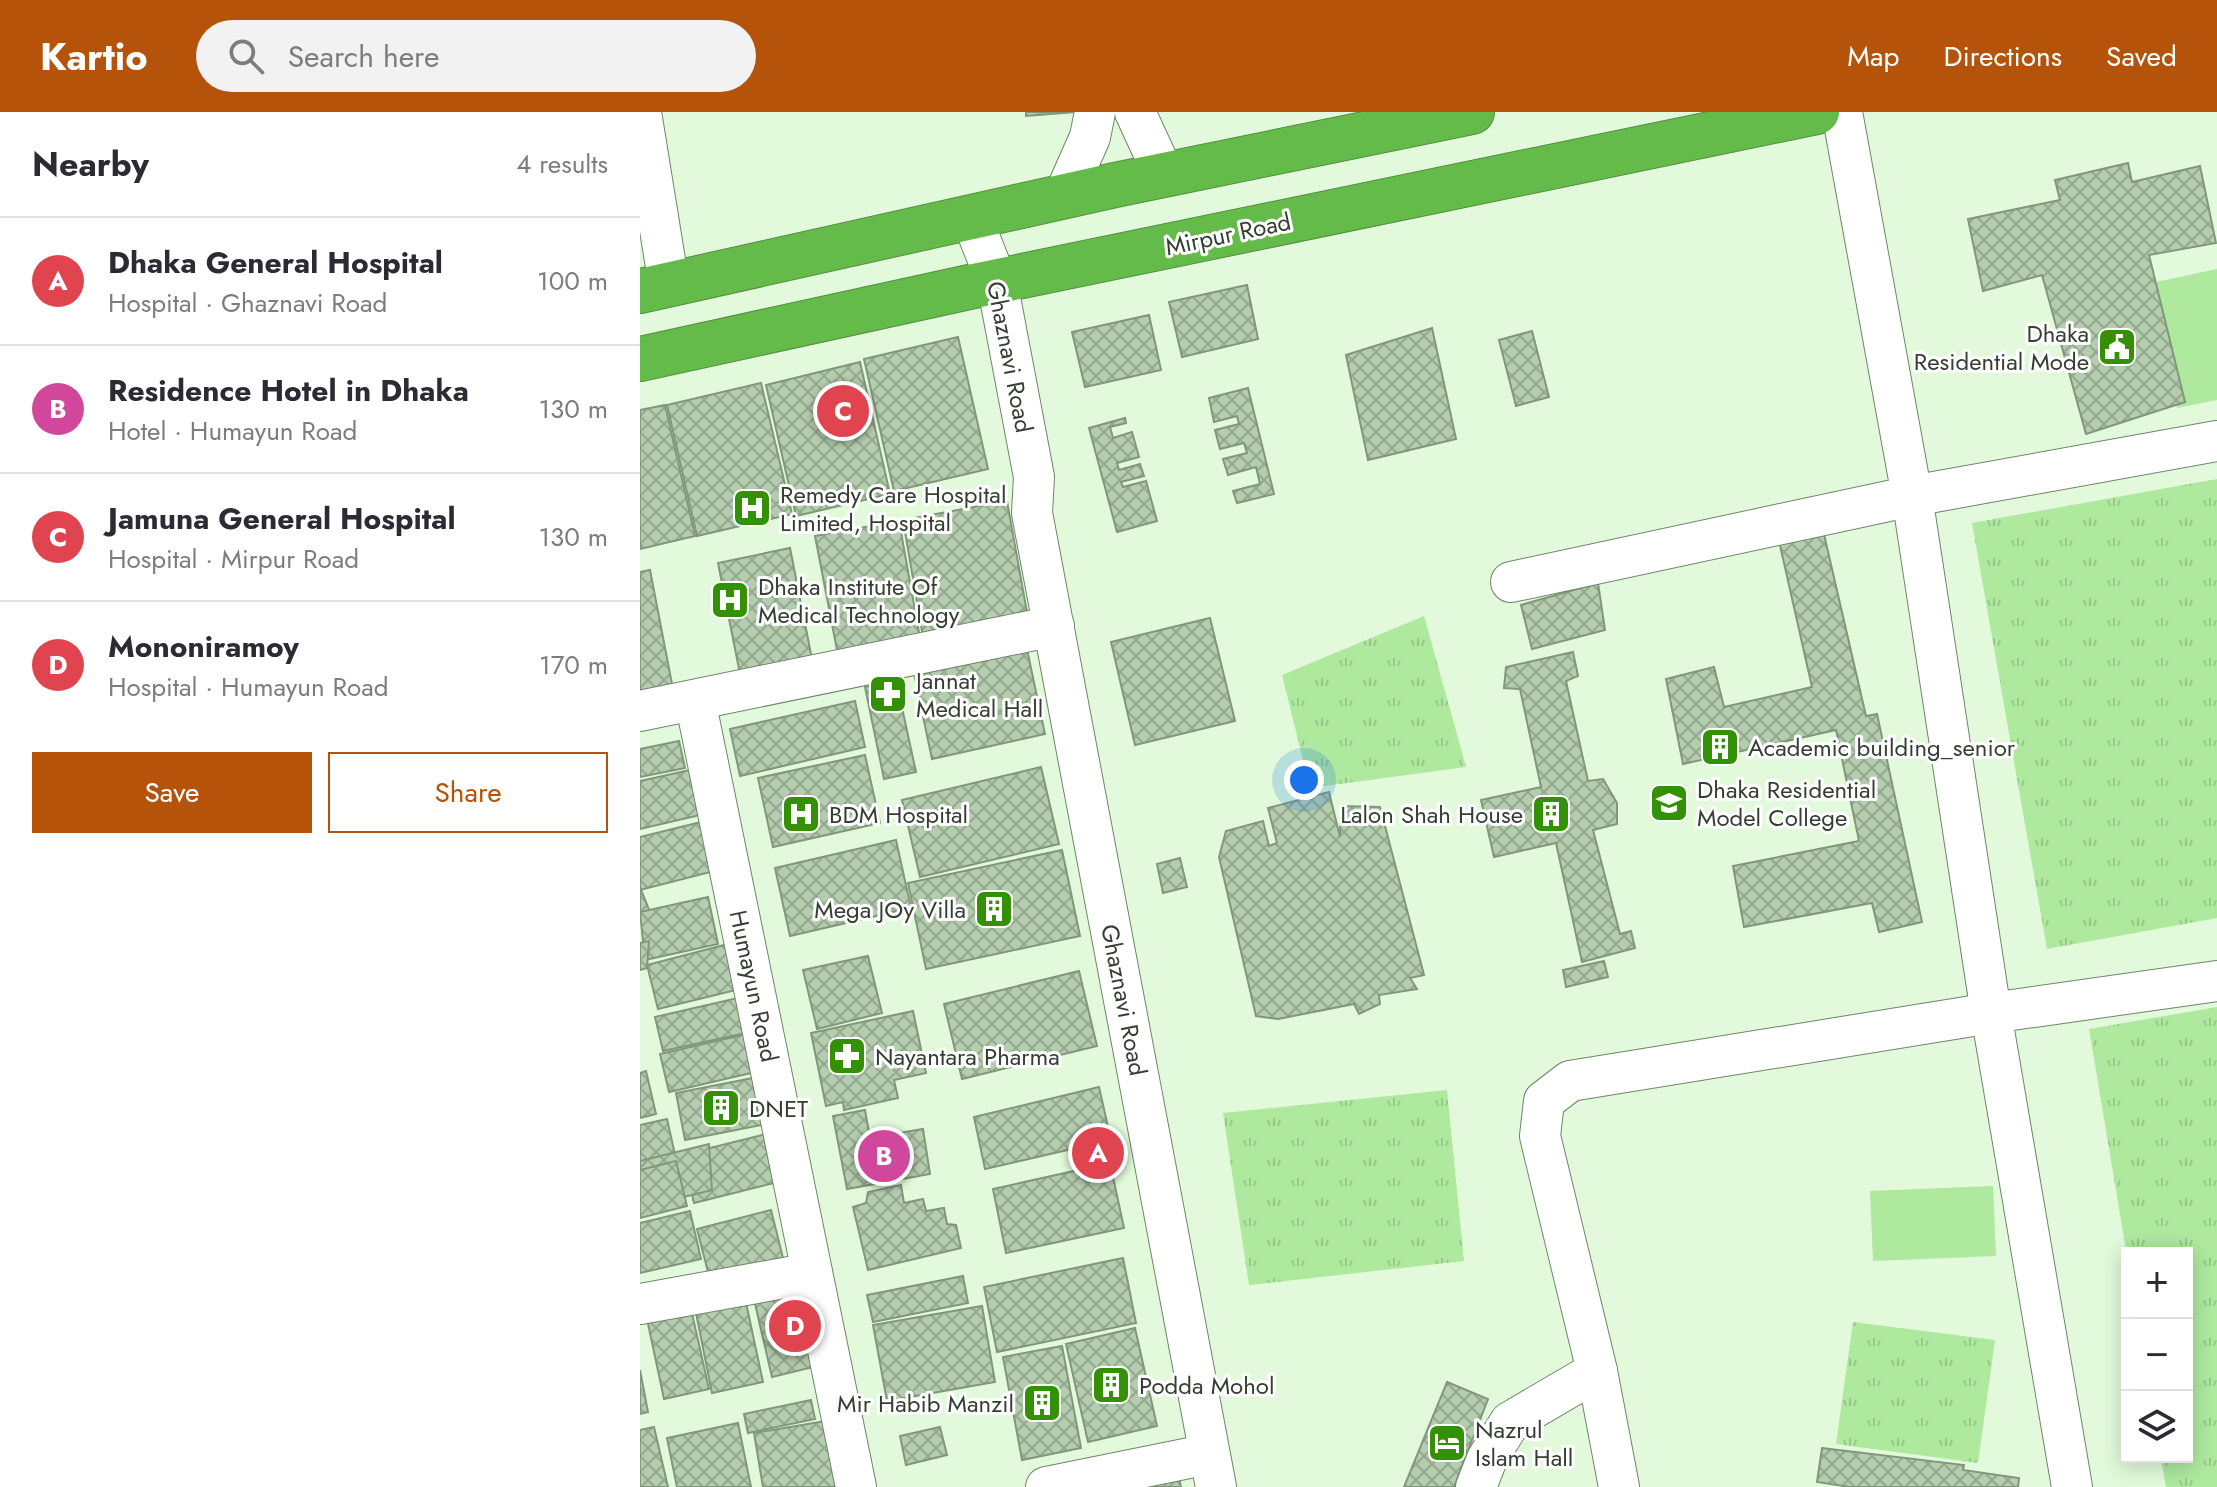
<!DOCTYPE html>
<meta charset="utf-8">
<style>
body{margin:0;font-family:Jost,sans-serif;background:#f2f2f3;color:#2b2b33}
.controls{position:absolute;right:24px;bottom:24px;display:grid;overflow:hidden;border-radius:0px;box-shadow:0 4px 20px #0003}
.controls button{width:72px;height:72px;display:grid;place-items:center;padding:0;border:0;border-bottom:2px solid #e1e1e2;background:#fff;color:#2b2b33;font:40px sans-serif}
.you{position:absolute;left:664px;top:668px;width:28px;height:28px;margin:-20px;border:6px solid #fff;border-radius:50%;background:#1a73e8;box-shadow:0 0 0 12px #1a73e833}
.badge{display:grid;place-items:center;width:52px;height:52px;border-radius:50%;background:#b45309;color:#fff;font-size:26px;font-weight:700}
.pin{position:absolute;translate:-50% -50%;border:4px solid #fff;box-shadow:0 2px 8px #0006}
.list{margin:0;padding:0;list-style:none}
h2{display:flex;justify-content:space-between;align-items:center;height:104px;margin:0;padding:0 32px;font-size:34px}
h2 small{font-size:26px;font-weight:400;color:#7c7c81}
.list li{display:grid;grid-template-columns:52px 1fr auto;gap:24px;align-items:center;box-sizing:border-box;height:128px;padding:0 32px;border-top:2px solid #e1e1e2}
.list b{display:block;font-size:30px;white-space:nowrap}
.list p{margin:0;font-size:26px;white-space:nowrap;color:#7c7c81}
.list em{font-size:26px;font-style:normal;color:#7c7c81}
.actions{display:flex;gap:16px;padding:24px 32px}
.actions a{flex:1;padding:18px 0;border:2px solid #b45309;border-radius:0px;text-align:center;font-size:28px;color:#b45309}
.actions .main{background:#b45309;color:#fff}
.icon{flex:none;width:44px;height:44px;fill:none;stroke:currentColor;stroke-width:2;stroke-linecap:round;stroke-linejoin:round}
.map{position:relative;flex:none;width:1577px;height:1375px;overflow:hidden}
header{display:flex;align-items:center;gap:48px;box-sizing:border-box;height:112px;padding:0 40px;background:#b45309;color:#fff}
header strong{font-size:38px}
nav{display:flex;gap:44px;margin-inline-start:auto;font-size:28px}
.search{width:560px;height:72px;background:#f2f2f3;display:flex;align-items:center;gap:20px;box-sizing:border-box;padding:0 28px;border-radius:44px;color:#7c7c81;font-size:30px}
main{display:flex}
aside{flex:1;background:#fff}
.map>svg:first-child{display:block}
.park{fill:url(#park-tufts)}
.pitch{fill:#aee99e}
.building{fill:url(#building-cross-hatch);stroke:#81977a;stroke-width:2}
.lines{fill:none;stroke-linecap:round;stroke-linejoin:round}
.minor-casing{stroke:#6f856a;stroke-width:42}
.highway-casing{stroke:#548f41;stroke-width:46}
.minor{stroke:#fff;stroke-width:40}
.highway{stroke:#64bb49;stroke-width:44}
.labels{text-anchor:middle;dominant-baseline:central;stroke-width:6;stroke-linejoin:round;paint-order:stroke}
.street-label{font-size:24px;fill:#353e32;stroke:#fff}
.poi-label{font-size:24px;fill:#353e32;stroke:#fff;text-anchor:start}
</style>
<header>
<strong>Kartio</strong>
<div class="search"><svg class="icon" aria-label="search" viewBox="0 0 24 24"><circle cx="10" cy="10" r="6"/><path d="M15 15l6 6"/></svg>Search here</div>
<nav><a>Map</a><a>Directions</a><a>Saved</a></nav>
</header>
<main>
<aside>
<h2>Nearby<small>4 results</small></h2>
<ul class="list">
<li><span class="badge" style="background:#e0444e">A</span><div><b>Dhaka General Hospital</b><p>Hospital · Ghaznavi Road</p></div><em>100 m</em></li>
<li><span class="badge" style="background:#d1479c">B</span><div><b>Residence Hotel in Dhaka</b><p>Hotel · Humayun Road</p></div><em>130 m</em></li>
<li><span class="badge" style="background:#e0444e">C</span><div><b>Jamuna General Hospital</b><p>Hospital · Mirpur Road</p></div><em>130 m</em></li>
<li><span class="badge" style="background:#e0444e">D</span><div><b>Mononiramoy</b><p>Hospital · Humayun Road</p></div><em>170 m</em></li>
</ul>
<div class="actions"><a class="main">Save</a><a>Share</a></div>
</aside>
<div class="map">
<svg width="1577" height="1375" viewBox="0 0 1577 1375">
<defs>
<pattern id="park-tufts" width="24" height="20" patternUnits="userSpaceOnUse" patternTransform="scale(2)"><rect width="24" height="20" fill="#aee99e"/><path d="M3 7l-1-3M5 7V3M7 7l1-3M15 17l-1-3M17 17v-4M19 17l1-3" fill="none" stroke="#96c989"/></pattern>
<pattern id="building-cross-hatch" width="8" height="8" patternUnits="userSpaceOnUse" patternTransform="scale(2)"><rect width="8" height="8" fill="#b5cdaf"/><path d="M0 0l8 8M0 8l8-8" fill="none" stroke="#94a88f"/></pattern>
</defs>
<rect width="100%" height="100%" fill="#e2fadb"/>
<g class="park">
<path d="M1577,367V806L1407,837L1332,411Z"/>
<path d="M784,504L826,655L670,676L642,563Z"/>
<path d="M1577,895V1375H1526L1521,1345H1547V1141L1487,1144L1449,917Z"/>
<path d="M807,978L824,1149L609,1173L583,1001Z"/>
<path d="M1213,1210L1355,1228L1338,1351L1196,1332Z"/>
</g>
<g class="pitch">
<path d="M1577,157V288L1537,296L1511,171Z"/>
<path d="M1353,1074L1356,1144L1233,1149L1230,1079Z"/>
</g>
<g class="building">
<path d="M386,0H436L386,4Z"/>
<path d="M1488,51L1492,70L1560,54L1576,131L1509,143L1545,290L1446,322L1402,163L1343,179L1328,107L1420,88L1415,68Z"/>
<path d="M607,173L618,227L542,245L529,190Z"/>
<path d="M509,203L521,258L445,275L432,220Z"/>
<path d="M792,216L816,327L728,348L706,243Z"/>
<path d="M892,219L909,285L876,294L859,228Z"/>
<path d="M318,225L348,357L254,379L224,247Z"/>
<path d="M220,250L250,382L156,404L126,273Z"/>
<path d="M121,271L152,402L57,424L27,293Z"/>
<path d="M608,276L634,382L597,391L593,379L620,372L616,355L588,363L583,347L607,341L604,331L580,337L575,318L599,312L597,304L574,310L569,286Z"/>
<path d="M25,293L55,424L0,437V298Z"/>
<path d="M485,306L486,311L470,315L473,326L492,320L499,345L477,351L479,358L500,352L504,364L481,370L483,375L506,369L517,409L477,420L449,316Z"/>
<path d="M367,389L388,506L283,525L263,408Z"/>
<path d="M259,409L280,526L198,543L175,424Z"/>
<path d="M1183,418L1226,604L1237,602L1282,810L1239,820L1232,791L1104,815L1093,754L1219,729L1196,618L1043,652L1026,567L1074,555L1084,595L1172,575L1139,429Z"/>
<path d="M150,436L172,547L100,562L78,451Z"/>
<path d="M10,458L32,572L0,579V460Z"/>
<path d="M958,471L965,518L892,537L881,493Z"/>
<path d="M570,506L595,609L495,633L471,530Z"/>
<path d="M385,528L405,622L292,647L272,552Z"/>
<path d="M933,540L938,564L926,569L948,669L963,667L977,691V712L953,718L980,822L991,819L995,836L942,850L916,731L854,745L841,688L901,675L880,577L864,576L866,555Z"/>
<path d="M256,568L276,660L244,667L225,575Z"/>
<path d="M215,589L225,635L100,664L90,617Z"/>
<path d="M39,629L45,656L0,665V637Z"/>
<path d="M225,643L240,711L133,735L118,666Z"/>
<path d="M401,655L419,732L280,765L262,688Z"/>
<path d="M50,658L60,703L0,717V669Z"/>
<path d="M689,680L700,725L701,694L740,695L784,863L770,866L777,877L739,883L740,892L719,902L714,892L638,907L616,904L579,745L586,719L623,709L629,734L637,731L628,696Z"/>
<path d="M65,709L78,758L0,778V725Z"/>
<path d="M256,728L271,796L150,824L135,756Z"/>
<path d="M422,738L440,824L286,857L268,771Z"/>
<path d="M540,746L547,775L523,781L517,752Z"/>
<path d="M0,775L12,805L0,808Z"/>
<path d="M68,785L78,832L5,848L0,800Z"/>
<path d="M9,829L7,856L0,858V831Z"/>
<path d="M88,832L100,877L18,897L7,853Z"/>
<path d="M228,844L242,901L177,917L163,858Z"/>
<path d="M964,849L968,865L926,875L923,858Z"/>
<path d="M439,859L457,934L322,967L304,892Z"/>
<path d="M98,886L106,921L23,939L15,905Z"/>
<path d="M273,899L286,961L254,968L258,986L204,998L203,990L186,994L171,921Z"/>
<path d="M111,921L120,959L29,980L20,942Z"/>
<path d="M6,959L16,1002L0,1006V961Z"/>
<path d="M118,965L126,1012L45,1028L36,981Z"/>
<path d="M459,975L471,1028L345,1057L334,1005Z"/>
<path d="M225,998L230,1026L283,1017L290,1062L207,1077L193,1004Z"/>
<path d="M27,1007L36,1047L0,1056V1013Z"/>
<path d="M134,1020L142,1069L54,1091L42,1043Z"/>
<path d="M69,1032L72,1078L0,1096V1049Z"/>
<path d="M36,1049L47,1094L0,1106V1058Z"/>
<path d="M470,1051L484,1116L366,1141L353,1077Z"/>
<path d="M261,1073L264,1091L283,1087L286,1099L304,1096L307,1112L316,1113L321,1136L228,1158L213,1095L226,1091L228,1080Z"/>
<path d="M131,1098L143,1146L69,1164L57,1117Z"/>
<path d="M50,1099L61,1147L0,1161V1111Z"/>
<path d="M483,1146L496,1211L357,1240L344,1175Z"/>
<path d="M323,1164L328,1191L233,1210L227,1183Z"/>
<path d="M155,1174L173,1255L132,1265L113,1183Z"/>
<path d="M105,1186L123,1270L72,1281L55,1196Z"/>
<path d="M342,1194L355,1270L247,1289L233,1213Z"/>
<path d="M51,1197L69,1277L24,1287L7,1207Z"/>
<path d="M495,1216L517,1314L448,1330L426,1232Z"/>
<path d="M422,1234L441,1336L382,1348L363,1245Z"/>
<path d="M0,1258L8,1300L0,1302Z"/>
<path d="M807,1270L848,1287L814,1375H764Z"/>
<path d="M171,1288L175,1307L108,1321L104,1302Z"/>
<path d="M186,1309L197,1375H123L114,1321Z"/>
<path d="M98,1311L111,1375H37L27,1326Z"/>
<path d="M14,1315L28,1375H0V1318Z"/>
<path d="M300,1315L307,1343L266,1353L260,1324Z"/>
<path d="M1182,1336L1324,1353L1323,1358L1379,1366L1378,1375H1210L1177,1370Z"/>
<path d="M538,1362L541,1375H480Z"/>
</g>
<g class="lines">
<defs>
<g id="minor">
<path d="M1,0L29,173"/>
<path d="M495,0L524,63"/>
<path d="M424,84L450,25L455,0"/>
<path d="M332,107L357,170L394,365L392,401L576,1375"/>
<path d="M871,470L1272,384L1202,0"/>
<path d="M55,588L216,1375"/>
<path d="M0,599L414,514"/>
<path d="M0,1192L172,1161"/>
<path d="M406,1375L569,1342"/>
<path d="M836,1375L847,1347L870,1310L957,1259"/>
<path d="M979,1375L957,1259L900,1024L904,989L930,969L1351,901L1272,384L1577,329"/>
<path d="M1432,1375L1351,901L1577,869"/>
</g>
<g id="highway">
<path d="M0,179L475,73L832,0"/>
<path d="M0,247L334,174L1177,0"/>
</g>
</defs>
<use href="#minor" class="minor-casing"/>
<use href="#highway" class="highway-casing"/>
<use href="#minor" class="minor"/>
<use href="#highway" class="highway"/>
</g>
<defs>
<symbol id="civic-square" viewBox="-11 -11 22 22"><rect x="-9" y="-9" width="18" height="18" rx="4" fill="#349004" stroke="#fff"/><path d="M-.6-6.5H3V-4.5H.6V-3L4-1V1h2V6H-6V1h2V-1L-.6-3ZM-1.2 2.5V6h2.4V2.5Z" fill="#fff"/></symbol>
<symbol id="hospital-square" viewBox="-11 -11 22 22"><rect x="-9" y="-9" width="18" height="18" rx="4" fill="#349004" stroke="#fff"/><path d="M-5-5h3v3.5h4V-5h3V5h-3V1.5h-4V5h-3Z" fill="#fff"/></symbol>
<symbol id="pharmacy-square" viewBox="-11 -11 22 22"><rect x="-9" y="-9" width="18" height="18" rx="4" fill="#349004" stroke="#fff"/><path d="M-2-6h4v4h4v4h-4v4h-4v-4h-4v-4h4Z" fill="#fff"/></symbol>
<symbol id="building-square" viewBox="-11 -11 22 22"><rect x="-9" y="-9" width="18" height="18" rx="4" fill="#349004" stroke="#fff"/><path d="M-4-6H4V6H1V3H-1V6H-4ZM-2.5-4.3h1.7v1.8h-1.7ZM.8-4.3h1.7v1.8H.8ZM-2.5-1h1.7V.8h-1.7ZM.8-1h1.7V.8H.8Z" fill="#fff"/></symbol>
<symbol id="university-square" viewBox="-11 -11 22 22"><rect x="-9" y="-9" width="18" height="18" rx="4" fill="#349004" stroke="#fff"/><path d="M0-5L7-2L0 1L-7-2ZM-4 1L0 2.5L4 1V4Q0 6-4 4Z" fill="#fff"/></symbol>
<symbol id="hotel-square" viewBox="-11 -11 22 22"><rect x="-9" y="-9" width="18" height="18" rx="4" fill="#349004" stroke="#fff"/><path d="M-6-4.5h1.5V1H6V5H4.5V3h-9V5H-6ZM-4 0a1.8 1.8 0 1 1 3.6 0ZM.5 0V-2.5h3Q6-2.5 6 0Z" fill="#fff"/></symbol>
</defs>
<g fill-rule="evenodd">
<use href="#civic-square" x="1455" y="213" width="44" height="44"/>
<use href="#hospital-square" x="90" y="374" width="44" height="44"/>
<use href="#hospital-square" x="68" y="466" width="44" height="44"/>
<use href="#pharmacy-square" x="226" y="560" width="44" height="44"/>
<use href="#building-square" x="1058" y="613" width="44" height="44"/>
<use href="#university-square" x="1007" y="669" width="44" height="44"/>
<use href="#hospital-square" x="139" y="680" width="44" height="44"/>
<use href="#building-square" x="889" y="680" width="44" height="44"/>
<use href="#building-square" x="332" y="775" width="44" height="44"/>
<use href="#pharmacy-square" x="185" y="922" width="44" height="44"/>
<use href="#building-square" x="59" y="974" width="44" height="44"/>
<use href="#building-square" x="449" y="1251" width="44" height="44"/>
<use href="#building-square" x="380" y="1269" width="44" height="44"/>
<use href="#hotel-square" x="785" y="1309" width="44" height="44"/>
</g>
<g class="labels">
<g class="street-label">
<text transform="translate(588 122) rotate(-12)">Mirpur Road</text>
<text transform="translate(370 245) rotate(79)">Ghaznavi Road</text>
<text transform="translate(114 874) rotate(78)">Humayun Road</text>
<text transform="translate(484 888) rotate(79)">Ghaznavi Road</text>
</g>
<g class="poi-label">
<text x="1449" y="221" text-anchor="end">Dhaka<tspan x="1449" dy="28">Residential Mode</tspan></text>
<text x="140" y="382">Remedy Care Hospital<tspan x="140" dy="28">Limited, Hospital</tspan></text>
<text x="118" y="474">Dhaka Institute Of<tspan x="118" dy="28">Medical Technology</tspan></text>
<text x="276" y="568">Jannat<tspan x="276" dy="28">Medical Hall</tspan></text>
<text x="1108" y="635">Academic building_senior</text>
<text x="1057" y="677">Dhaka Residential<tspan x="1057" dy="28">Model College</tspan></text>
<text x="189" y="702">BDM Hospital</text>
<text x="883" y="702" text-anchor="end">Lalon Shah House</text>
<text x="326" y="797" text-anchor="end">Mega JOy Villa</text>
<text x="235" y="944">Nayantara Pharma</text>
<text x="109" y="996">DNET</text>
<text x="499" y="1273">Podda Mohol</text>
<text x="374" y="1291" text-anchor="end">Mir Habib Manzil</text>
<text x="835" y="1317">Nazrul<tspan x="835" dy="28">Islam Hall</tspan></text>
</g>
</g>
</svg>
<div class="controls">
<button>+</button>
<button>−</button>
<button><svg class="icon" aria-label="layers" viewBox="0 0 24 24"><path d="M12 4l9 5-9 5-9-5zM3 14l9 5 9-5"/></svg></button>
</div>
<div class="you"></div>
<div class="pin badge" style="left:458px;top:1041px;background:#e0444e">A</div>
<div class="pin badge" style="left:244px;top:1044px;background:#d1479c">B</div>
<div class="pin badge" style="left:203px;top:299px;background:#e0444e">C</div>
<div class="pin badge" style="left:155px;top:1214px;background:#e0444e">D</div>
</div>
</main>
